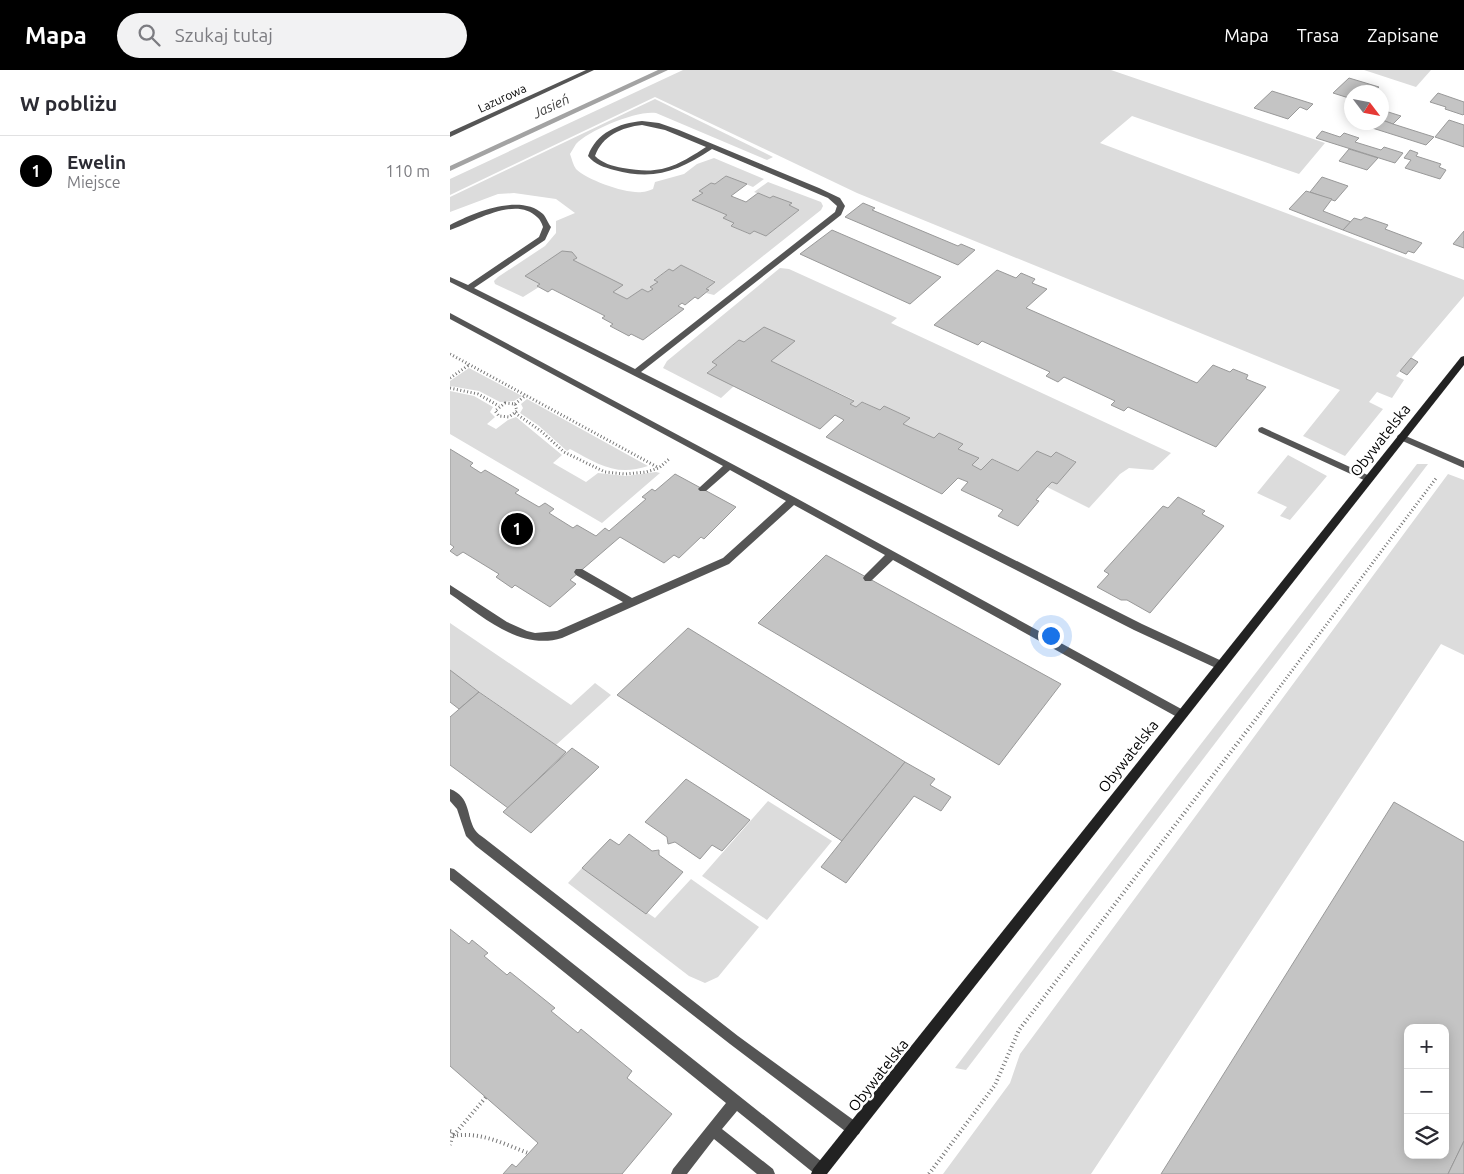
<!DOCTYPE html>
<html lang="pl">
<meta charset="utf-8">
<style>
body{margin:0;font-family:Ubuntu,sans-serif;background:#f2f2f3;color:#2b2b33}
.controls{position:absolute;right:15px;bottom:15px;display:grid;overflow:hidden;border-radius:10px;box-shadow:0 2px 12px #0003}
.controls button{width:45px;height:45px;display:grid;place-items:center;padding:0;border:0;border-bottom:1px solid #e1e1e2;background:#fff;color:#2b2b33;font:25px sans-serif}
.compass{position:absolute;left:894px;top:15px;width:45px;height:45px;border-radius:50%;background:#fff;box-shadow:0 2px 12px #0003;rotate:122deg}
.you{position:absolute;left:600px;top:565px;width:18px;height:18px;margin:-12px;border:4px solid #fff;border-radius:50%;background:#1a73e8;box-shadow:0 0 0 8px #1a73e833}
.badge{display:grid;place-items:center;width:32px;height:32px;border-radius:50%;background:#000;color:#fff;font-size:16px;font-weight:700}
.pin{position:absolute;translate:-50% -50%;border:2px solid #fff;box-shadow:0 1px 5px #0006}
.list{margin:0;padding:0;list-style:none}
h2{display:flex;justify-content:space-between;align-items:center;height:65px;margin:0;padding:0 20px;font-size:21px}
h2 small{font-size:16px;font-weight:400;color:#7c7c81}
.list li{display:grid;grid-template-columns:32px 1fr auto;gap:15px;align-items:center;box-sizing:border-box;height:70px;padding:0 20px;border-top:1px solid #e1e1e2}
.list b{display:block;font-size:19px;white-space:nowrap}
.list p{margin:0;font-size:16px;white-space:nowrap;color:#7c7c81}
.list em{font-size:16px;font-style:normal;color:#7c7c81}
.icon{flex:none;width:28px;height:28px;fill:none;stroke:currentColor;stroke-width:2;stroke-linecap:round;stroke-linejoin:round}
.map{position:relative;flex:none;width:1014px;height:1104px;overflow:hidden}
header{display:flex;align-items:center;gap:30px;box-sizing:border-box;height:70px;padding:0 25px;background:#000;color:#fff}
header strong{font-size:24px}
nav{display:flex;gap:28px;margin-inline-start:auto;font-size:18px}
.search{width:350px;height:45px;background:#f2f2f3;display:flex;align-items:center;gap:12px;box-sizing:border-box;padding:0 18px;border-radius:28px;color:#7c7c81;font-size:19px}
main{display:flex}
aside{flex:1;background:#fff}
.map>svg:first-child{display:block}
.green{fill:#dcdcdc}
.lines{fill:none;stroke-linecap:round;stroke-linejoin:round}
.stream{fill:#a3a3a3;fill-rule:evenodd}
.building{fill:#c4c4c4;stroke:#999;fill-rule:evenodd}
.path-far1{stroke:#777;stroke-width:3;stroke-dasharray:1 2.5;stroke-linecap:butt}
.path{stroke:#777;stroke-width:4;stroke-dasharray:1 3;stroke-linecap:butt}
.service{fill:#555;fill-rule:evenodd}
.minor{fill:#555;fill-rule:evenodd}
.secondary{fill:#222;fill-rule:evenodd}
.labels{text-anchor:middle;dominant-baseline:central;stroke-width:5;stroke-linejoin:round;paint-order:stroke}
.far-street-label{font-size:12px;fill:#000;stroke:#fff}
.far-water-label{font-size:14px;font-style:italic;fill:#444;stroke:#fff}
.street-label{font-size:15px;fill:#000;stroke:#fff}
</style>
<header>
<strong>Mapa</strong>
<div class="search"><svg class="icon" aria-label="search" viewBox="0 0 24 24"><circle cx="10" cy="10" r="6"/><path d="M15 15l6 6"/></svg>Szukaj tutaj</div>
<nav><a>Mapa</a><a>Trasa</a><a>Zapisane</a></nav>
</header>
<main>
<aside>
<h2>W pobliżu<small></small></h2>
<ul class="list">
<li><span class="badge">1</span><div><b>Ewelin</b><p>Miejsce</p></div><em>110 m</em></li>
</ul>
</aside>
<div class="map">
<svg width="1014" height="1104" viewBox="0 0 1014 1104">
<rect width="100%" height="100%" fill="#fff"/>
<g class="green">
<path d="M233,0H661L875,73L849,104L682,46L650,73L1014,210V226L946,306L954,310L942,328L927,322L919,332L933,339L895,386L853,366L890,320L407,123L205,27L0,125V109Z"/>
<path d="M914,0H981L966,17Z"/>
<path d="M205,29L323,87L317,90L206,43C187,40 139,60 126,74C124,77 122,81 120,84C122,89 123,95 126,99C137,110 176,124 192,122C195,122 200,120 203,119L205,112L234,104L247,94L264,88L314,109L303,117L276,106L265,114L261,113L250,121L253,123L243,130L277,145L284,153L281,156L299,164L304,161L316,166L349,140L339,135L341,133L323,126L320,128L304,122L318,112L371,132L373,136L371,140L264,225L256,223L259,220L256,219L265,211L231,195L223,201L219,199L204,209L208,212L201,217L203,219L198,222L192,219L177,229L163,222L172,215L123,190L127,188L75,206L90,214L87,216L89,217L73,227L45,214L44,211L48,207L95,176L106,163V151L125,143L106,129L64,123L48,124L0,142V127Z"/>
<path d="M330,198L339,199L447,248L441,253L721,383L703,400L679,398L670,404L639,438L597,417L626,391L606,382L601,387L587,381L568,401L543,389L531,400L522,395L528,388L508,379L512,374L489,363L484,368L453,354L459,347L434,336L430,340L413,332L406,337L400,334L404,330L321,291L289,270L262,292L267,295L257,302L284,316L271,328L213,298L217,291Z"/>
<path d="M19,298L72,326L64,331L50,332L29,321L0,316V311Z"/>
<path d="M0,321L24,326L43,337L40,342L45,347L37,354L46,359L58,350L66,347L112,385L103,393L136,412L148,403L176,406L206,402L210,403L152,453L0,364Z"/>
<path d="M77,329L198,396C166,407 148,394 120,379L117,381L88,355L70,343L73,338L71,334Z"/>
<path d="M838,385L877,406L840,450L830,446L837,437L807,423Z"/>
<path d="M967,394H978L516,1000L505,998L727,705Z"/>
<path d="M998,404L1014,410V585L991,574L641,1104H493L560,1013L570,984Z"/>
<path d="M0,553L121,635L145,613L161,625L106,675L0,601Z"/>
<path d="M318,731L382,771L317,850L252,806Z"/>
<path d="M132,798L205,848L241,809L309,857L268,907L255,913L239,906L118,813Z"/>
</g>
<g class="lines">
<path class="stream" d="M208,0H218L0,101V96Z"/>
</g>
<g class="building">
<path d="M899,8L929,17L924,22H902V29L883,23Z"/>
<path d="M822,21L863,34L857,40L850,37L838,49L804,38Z"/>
<path d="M988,23L1014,32V44L1013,45L995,39L996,37L980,32Z"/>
<path d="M932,40L951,46L943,54L932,50Z"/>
<path d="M932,50L943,54L984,67L976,75L916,56L919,52H932Z"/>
<path d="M999,50L1014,55V77L985,67Z"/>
<path d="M872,61L890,67L894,63L909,68L905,72L931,80L934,77L953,83L945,93L866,68Z"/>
<path d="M899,79L928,88L917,100L889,91Z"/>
<path d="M960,80L968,83L966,86L991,94L989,97L996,100L990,109L955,98L961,90L954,88Z"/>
<path d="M276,106L297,114L281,126L296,132L308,123L320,128L323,126L342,133L339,135L349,140L316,166L304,161L300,164L281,156L284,153L273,148L277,145L242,130L253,123L249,121L261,113L265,114Z"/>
<path d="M872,107L898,116L885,131L860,122Z"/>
<path d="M856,121L882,129L873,141L901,152L893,160L839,139Z"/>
<path d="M413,133L425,138L422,140L508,176L511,174L525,180L508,195L395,147Z"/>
<path d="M915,147L938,155L935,159L972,173L964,183L958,181L956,184L893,160L904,148L911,150Z"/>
<path d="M382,160L491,207L460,234L350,184Z"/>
<path d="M1014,161V178L1003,174Z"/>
<path d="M112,181L122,182L127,188L123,190L173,215L163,222L177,229L192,219L198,222L203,219L200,217L208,212L204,210L219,199L223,201L231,195L265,212L256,219L259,220L248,229L245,227L235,235L232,233L228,236L234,239L193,270L181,264L179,266L160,256L163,254L152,248L155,246L102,219L98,222L87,216L90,214L75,206Z"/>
<path d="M547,200L566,208L571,203L585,209L582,213L597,219L576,238L747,313L763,295L780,302L783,299L798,305L796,309L816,317L766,377L678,337L674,341L661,335L665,331L614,307L608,312L596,306L600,302L532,271L528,275L484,255Z"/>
<path d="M314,257L345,271L321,291L404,331L400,334L406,337L412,332L430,340L434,336L460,348L453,354L484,368L489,363L513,374L508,379L529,388L522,395L531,400L542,389L568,401L587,381L601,387L606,382L626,392L607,414L602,412L597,417L586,430L589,431L568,456L548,446L553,440L511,420L518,412L508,408L492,424L376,367L394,350L385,345L370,359L257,303L267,295L262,292L289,270L294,272Z"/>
<path d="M961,288L968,292L957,305L950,301Z"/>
<path d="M0,379L23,393L20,396L31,403L35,400L69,420L65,423L89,437L95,433L104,439L99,443L123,458L127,455L146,466L155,458L159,461L196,429L192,427L202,419L205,421L225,404L286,437L254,469L251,467L229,488L224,485L214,493L170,467L120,510L126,514L100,537L65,515L62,518L46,507L49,504L13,482L7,486L0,481L4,477L0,474Z"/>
<path d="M728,427L755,441L752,444L774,456L700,543L677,530H671L647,517L659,504L654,501L713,436L718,438Z"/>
<path d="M376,485L611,614L549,695L308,553Z"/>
<path d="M238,558L455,692L392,771L167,625Z"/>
<path d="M0,600L29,622L9,639L0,632Z"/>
<path d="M29,622L116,682L58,738L0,695V647Z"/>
<path d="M122,678L149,697L81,763L53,742Z"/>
<path d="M455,692L485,709L480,715L501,727L491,741L464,726L396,813L371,797Z"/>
<path d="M236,709L300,750L272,781L262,775L250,789L225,772L218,774L217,767L195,752Z"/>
<path d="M944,732L1014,772V1071L998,1104H711ZM958,958H995V1085H958Z"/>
<path d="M179,764L202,781L209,780V785L233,802L196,844L132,798L160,769L169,775Z"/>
<path d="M0,859L19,874L22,870L38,883L34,886L57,905L60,902L105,938L101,941L128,963L131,959L182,1001L177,1008L222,1044L172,1104H53L62,1094L66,1097L88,1073L0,996Z"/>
<path d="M1014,1071V1104H998Z"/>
</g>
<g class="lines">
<g class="path-far1">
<path d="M0,284L209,398"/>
<path d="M0,308L19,295"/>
<path d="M0,318L28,324L49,336"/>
<path d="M55,333L65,334L67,341L59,347L49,346L45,341Z"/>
<path d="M65,334L76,325"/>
<path d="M65,343L91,361L114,382L155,402L175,404L196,402L209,398L219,389"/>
<path d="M811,642L987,407"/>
</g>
<g class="path">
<path d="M0,1061L3,1062L0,1075"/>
<path d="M4,1065L36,1027"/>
<path d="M3,1066C30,1061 54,1074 78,1083"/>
<path d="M479,1104L545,1015L569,960L812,641"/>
</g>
<g class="service">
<path d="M192,51L209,53L229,60L369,118L390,128L395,136L391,145L191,302L692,554L774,592L775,595L774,598H766L684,560L0,212V207L18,215L89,167L93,157C92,154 90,149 87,147C65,125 22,153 0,160V155C23,143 70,123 93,144C96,147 98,153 101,157L95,170L24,218L185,299L385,142L387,136L378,128L262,79C228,101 205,111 164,100C154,97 145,95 138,86C146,63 169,53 192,51ZM192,55L215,60L256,77C225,97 211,105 173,98C162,96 152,93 145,86C152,66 172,57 192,55Z"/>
<path d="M0,243L346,428L735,641L736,644L735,647L731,648L727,647L443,490L421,511H415L413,508L415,505L435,485L344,435L279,494L112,568C70,581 32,546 0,524V515L57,552L77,561L85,563L107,561L173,532L126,505L124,502L126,499H132L182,528L273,488L336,431L280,400L256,421H250L248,419L250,417L273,396L0,249Z"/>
<path d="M812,357L922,407L924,409L919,412L916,411L809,362L808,360L809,358Z"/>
<path d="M951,364L1014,391V398L948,369L947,367L948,365Z"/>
<path d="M0,719C21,727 16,745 25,760C27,763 31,766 34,768L288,966L409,1054L411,1059L409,1064L404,1066L399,1064L280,974L26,776L16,766L7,739L0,731Z"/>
<path d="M0,798L4,799L376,1095L378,1100L376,1104H365L287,1041L272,1059L323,1099L325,1104H307L264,1069L237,1104H221L223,1099L276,1033L0,810Z"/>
</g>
<path class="minor" d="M136,0H144L0,67V62Z"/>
<path class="secondary" d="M1014,286V295L377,1104H361L363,1099L1011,287Z"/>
</g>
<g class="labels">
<g class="far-street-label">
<text transform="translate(52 28) rotate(-25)">Lazurowa</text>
</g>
<g class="far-water-label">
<text transform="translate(101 36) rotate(-25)">Jasień</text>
</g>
<g class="street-label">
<text transform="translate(930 370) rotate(-52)">Obywatelska</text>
<text transform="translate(678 686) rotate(-52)">Obywatelska</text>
<text transform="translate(428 1005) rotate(-52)">Obywatelska</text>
</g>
</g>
</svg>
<div class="controls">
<button>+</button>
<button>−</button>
<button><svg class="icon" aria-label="layers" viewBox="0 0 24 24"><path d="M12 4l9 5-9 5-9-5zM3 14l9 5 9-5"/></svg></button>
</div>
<svg class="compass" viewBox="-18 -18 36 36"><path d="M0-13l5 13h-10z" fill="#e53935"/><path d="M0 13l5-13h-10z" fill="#7c7c81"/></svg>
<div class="you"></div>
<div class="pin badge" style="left:67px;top:459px">1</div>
</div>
</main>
